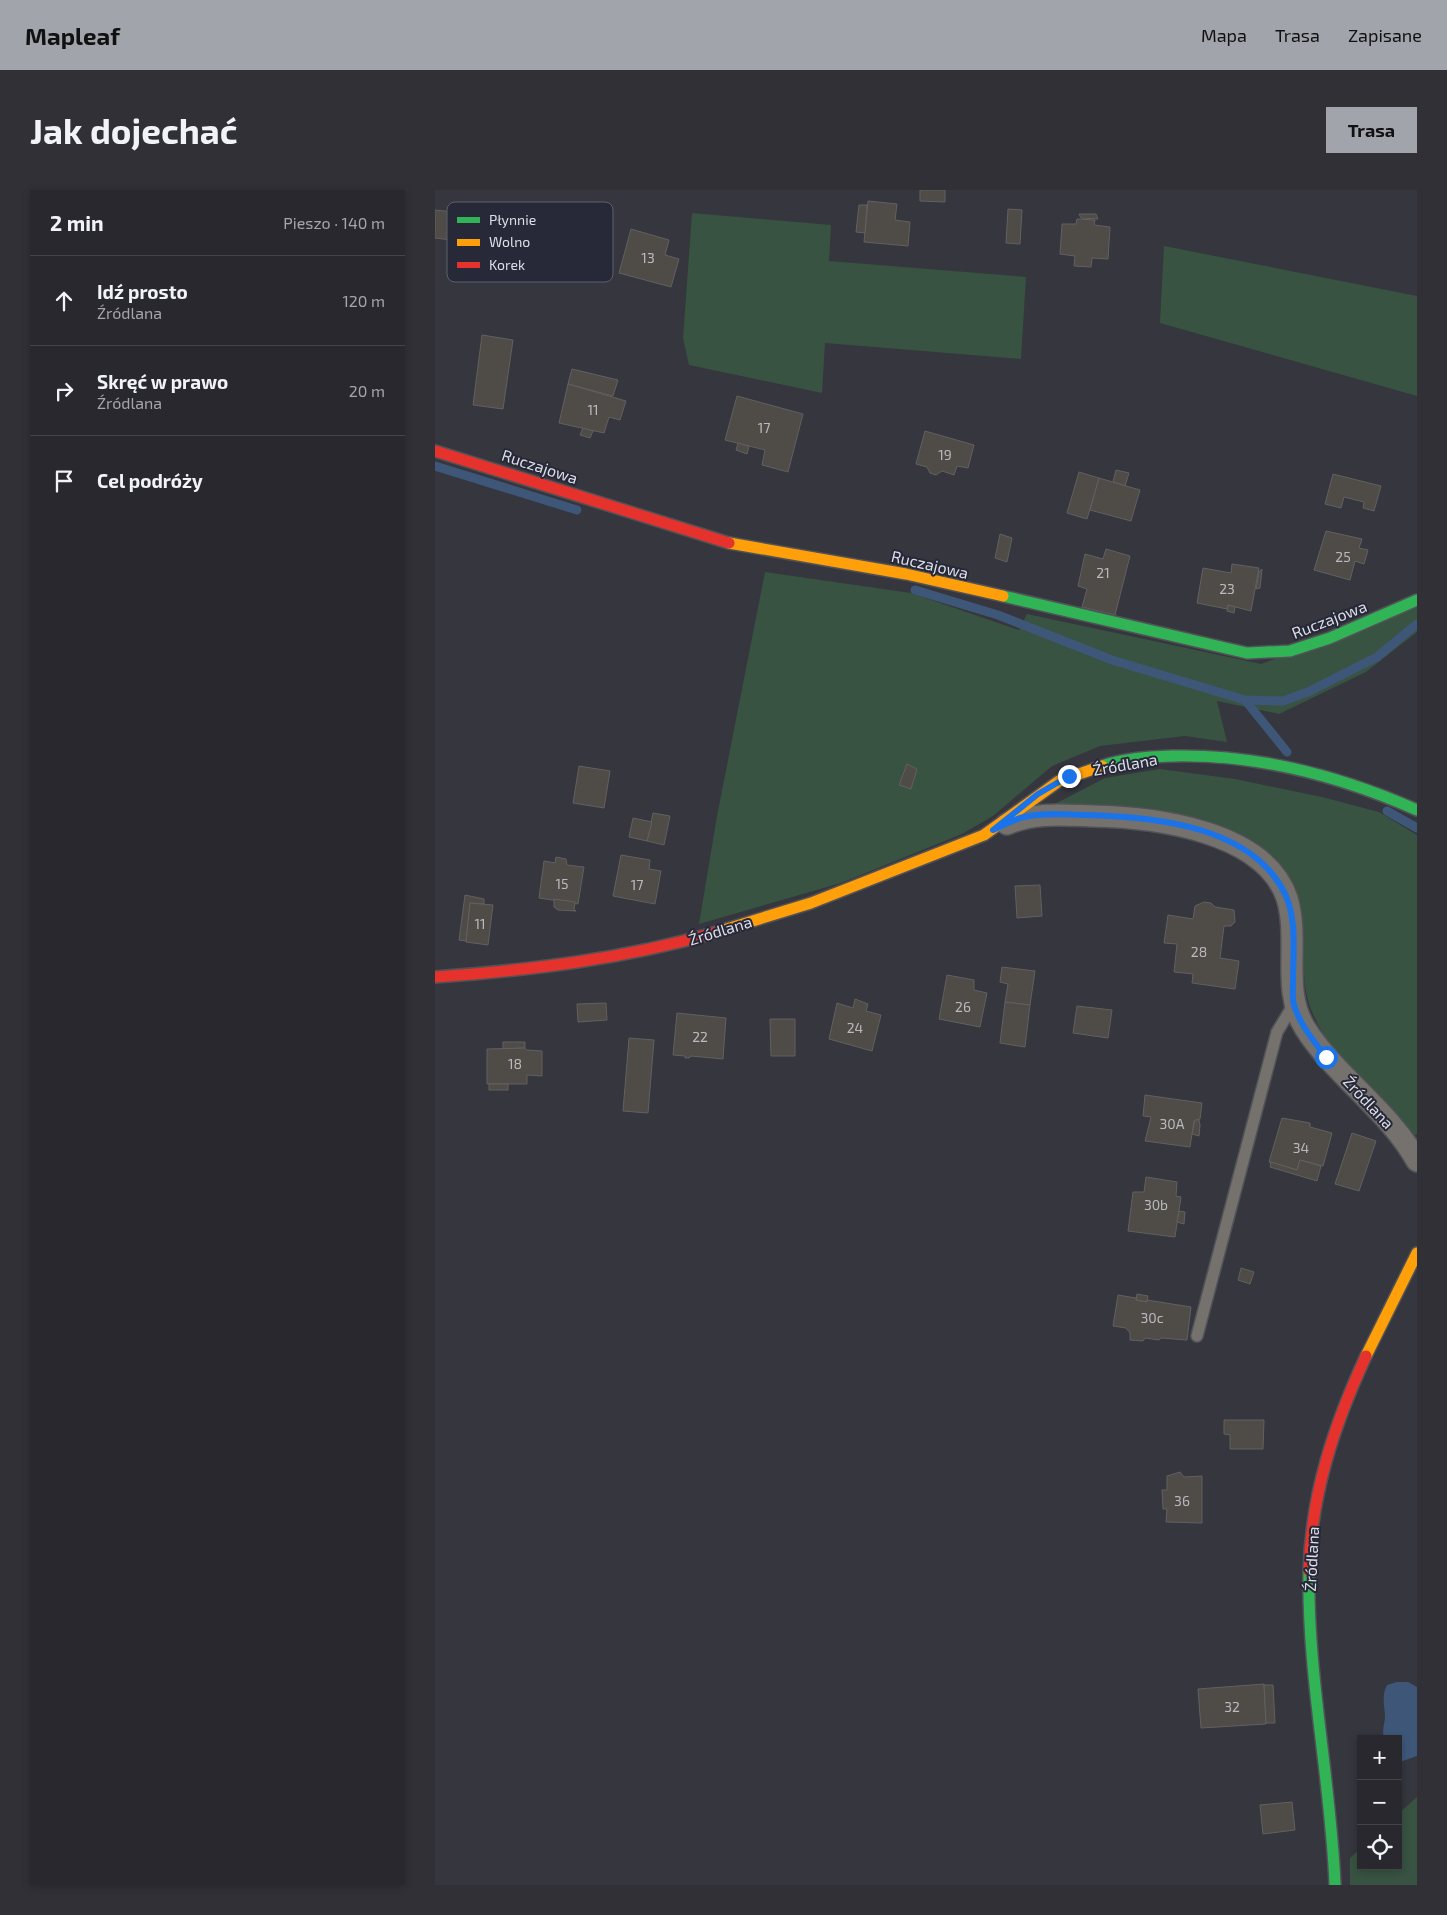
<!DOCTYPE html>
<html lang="pl">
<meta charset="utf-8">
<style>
body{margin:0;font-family:"Exo 2",sans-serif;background:#303036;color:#f1f3f6}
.controls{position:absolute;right:15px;bottom:15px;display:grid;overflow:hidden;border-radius:0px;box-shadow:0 2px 8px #0003}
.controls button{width:45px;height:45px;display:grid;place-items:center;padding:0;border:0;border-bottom:1px solid #44444a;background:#28282e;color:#f1f3f6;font:25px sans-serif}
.stop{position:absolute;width:15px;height:15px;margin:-11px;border:4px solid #1a73e8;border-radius:50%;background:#fff}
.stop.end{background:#1a73e8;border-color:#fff;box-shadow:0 1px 5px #0008}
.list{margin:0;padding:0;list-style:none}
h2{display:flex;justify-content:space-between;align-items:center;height:65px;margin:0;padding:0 20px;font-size:21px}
h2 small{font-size:16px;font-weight:400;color:#a5a6aa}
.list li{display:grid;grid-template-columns:32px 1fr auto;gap:15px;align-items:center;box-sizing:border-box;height:90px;padding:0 20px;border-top:1px solid #44444a}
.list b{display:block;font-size:19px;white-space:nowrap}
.list p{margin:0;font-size:16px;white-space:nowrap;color:#a5a6aa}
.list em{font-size:16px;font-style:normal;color:#a5a6aa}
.icon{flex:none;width:28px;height:28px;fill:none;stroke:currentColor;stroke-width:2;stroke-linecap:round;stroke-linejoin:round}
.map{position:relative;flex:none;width:982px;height:1695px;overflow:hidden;border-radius:0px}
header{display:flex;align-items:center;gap:30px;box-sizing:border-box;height:70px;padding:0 25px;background:#a2a4ac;color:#111}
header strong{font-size:24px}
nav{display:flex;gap:28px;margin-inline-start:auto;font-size:18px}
.intro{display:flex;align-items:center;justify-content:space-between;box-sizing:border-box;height:120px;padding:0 30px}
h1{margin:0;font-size:35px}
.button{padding:12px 22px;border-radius:0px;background:#a2a4ac;color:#111;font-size:18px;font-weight:700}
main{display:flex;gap:30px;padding:0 30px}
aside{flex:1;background:#28282e;border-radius:0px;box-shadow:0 2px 8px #0003}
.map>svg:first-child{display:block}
.green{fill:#385341}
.water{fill:#3e5779}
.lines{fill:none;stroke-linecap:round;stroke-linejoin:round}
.stream{stroke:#3e5779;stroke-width:9}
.building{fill:#4f4b47;stroke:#626061}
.lane-casing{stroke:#515258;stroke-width:14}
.street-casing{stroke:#515258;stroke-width:24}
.fast-casing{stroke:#515258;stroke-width:14}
.slow-casing{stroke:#515258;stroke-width:14}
.jam-casing{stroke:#515258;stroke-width:14}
.lane{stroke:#75726d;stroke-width:11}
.street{stroke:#75726d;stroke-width:21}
.fast{stroke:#30b455;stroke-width:11}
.slow{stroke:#ff9f0a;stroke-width:11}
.jam{stroke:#e5322d;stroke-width:11}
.route{stroke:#1a73e8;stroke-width:6}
.labels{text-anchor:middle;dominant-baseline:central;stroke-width:4;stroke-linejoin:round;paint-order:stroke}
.number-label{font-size:14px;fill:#b9bac0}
.street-label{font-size:16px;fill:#dcdfe8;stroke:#272938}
.key{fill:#272938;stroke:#5d606d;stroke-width:1}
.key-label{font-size:14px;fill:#dcdfe8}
</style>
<header>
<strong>Mapleaf</strong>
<nav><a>Mapa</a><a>Trasa</a><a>Zapisane</a></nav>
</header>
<div class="intro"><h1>Jak dojechać</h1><a class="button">Trasa</a></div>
<main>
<aside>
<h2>2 min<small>Pieszo · 140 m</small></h2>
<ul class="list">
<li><svg class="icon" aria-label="ahead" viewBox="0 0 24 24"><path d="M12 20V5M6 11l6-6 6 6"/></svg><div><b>Idź prosto</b><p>Źródlana</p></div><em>120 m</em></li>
<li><svg class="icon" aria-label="right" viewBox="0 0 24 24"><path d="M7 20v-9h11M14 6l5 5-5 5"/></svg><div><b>Skręć w prawo</b><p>Źródlana</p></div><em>20 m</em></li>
<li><svg class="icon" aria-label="arrive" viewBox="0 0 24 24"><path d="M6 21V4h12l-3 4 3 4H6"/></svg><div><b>Cel podróży</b></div></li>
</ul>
</aside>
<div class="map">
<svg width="982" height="1695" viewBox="0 0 982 1695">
<rect width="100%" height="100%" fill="#35363e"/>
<g class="green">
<path d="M257,23L396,35L394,71L591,87L586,169L390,153L387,203L254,175L248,148Z"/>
<path d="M729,56L982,106V206L725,133Z"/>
<path d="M330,382L476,403L584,440L592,424L826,474L982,416V442L931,482L844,524L782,511L792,552L750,546L665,556L617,576L558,626L527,644L406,693L264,734L282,626Z"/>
<path d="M725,579L800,589L887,607L944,622L982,645V944L978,947C942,912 898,869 878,824C866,798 869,765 867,738C867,730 868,722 866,715C848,654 795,635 739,624C726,622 714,618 701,617C673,615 643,617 614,617L670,588Z"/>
<path d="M982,1607V1695H915V1668L926,1658V1676H963V1624Z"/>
</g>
<path class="water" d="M962,1492H973L982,1497V1566L965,1572L963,1571V1549H949C947,1540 949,1536 950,1528C950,1516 946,1506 952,1495Z"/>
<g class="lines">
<g class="stream">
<path d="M0,276L142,320"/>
<path d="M480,400L563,425L677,470L810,510L848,511L873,502L942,467L982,434"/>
<path d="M810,510L852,562"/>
<path d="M952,621L982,638"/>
</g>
</g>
<g class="building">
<path d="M485,0H510V12L485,11Z"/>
<path d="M433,11L462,14L460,30L475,32L473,56L429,52Z"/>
<path d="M424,15H432L430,43L421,42Z"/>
<path d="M573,19L587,20L585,54L571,53Z"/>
<path d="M0,20L46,25L42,53L0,48Z"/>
<path d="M644,24H661L663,29L646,28Z"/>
<path d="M642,29L660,30L659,35L675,37L673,69L657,68L656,77L639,76L640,66L625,64L627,34H641Z"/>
<path d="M196,39L234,50L230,65L244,69L236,97L184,83Z"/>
<path d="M47,145L78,150L68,219L38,215Z"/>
<path d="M137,179L183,190L178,206L133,194Z"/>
<path d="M133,194L191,211L185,230L174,227L169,243L124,233Z"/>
<path d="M302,206L368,224L353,282L327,275L330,260L290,250Z"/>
<path d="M148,238L158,241L155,248L145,245Z"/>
<path d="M490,241L539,255L533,278L522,276L519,285L507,281L501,285L495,283L492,277L481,274Z"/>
<path d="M303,253L314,256L312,264L301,260Z"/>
<path d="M681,280L694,283L690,296L678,292Z"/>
<path d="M644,282L664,288L652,329L632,323Z"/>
<path d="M898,284L946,296L939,321L928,318L929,312L909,307L906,318L890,314Z"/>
<path d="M664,288L705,300L696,331L655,320Z"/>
<path d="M891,341L927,349L924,358L933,360L929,374L920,371L915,390L879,380Z"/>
<path d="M565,344L577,348L572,372L560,368Z"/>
<path d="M671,359L695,366L680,425L647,417L652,399L643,396L650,364L668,369Z"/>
<path d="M797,374L824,378L816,421L793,415L792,419L762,413L768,378L796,383Z"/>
<path d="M827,379L825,398L821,399L824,382Z"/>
<path d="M793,415L800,417L799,423L792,421Z"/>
<path d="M472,574L482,579L476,599L464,595Z"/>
<path d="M144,576L175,581L169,618L138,613Z"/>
<path d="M218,623L235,626L229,655L212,651Z"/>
<path d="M198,628L217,632L212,651L194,647Z"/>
<path d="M186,665L215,670L214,679L226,681L220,714L178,706Z"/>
<path d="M121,667L131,669L132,675L149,677L143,714L104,708L109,671L120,673Z"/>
<path d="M605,695L607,726L582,728L580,696Z"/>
<path d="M30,705L49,709V714L35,713L31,751L24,750Z"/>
<path d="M119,709L140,712L139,720L141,721L123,720L119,717Z"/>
<path d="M769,712L776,713L780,717L799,720L800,732L796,736H789L785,768L804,771L800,799L757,793L758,784L739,782L742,754L729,753L733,725L758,729L760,716Z"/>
<path d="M35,713L58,715L53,755L31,752Z"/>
<path d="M567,777L600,781L595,815L570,812L573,794L565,792Z"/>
<path d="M512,785L539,790V800L552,803L545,837L504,829Z"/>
<path d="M420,809L433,814L431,821L446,825L437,861L394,849L402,813L418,818Z"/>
<path d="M570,812L595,815L590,857L565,853Z"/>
<path d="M171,813L172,830L143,832L142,814Z"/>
<path d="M642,816L677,820L673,848L638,843Z"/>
<path d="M242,823L291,828L288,869L256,866L254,868H250V866L238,865Z"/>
<path d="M335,829H360V866H336Z"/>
<path d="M194,848L219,850L213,923L188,921Z"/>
<path d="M68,852H90V858L68,859Z"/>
<path d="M90,858L91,860L107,861V886L92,885V894H52V859Z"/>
<rect x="54" y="894" width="19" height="6"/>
<path d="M710,905L767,913L765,929L759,931L755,957L710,951L716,927L708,926Z"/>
<path d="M847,928L875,933V937L897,943L888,976L865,970L862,980L834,972Z"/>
<path d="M760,930H764L765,935L764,946L757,944Z"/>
<path d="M917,943L941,951L924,1001L900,994Z"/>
<path d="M865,970L886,976L882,991L835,977L836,972L862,980Z"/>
<path d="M711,987L742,992L741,1006L746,1007L740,1047L693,1041L698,1002H709Z"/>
<path d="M744,1021L750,1022L749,1034L742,1032Z"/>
<path d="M806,1078L819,1082L815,1094L803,1090Z"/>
<path d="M702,1104L713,1106L712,1112L701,1110Z"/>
<path d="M683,1105L701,1108V1110L712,1112V1110L756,1117L752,1150L726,1148L724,1150L710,1148L708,1151L695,1150V1143L691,1138L678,1136Z"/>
<path d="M789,1230H829L828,1259H795V1245L789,1244Z"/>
<path d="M745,1282L749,1287L767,1286V1333L731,1332L732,1319H728L727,1300H732V1286Z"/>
<path d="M829,1494L831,1534L766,1538L763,1499Z"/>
<path d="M829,1495H838L840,1533H831Z"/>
<path d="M857,1612L860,1640L828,1644L825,1615Z"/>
</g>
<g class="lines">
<defs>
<path id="lane" d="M762,1146L842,842L859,814"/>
<path id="street" d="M572,634C599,622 628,625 657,626C717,627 829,640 852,708C865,750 846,800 870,838C901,887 954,920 982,971"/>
<g id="fast">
<path d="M568,406L812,463L855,461L895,448L982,410"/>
<path d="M667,576C689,568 715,567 738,566C823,564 905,586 982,620"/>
<path d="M874,1381C872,1485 896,1591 900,1695"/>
</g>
<g id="slow">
<path d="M294,353L471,384L568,406"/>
<path d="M282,742L376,713L549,645L624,591L667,576"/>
<path d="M931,1166L982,1063"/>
</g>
<g id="jam">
<path d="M0,261L294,353"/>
<path d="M0,787C96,780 189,769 282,742"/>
<path d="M874,1381C876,1304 899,1235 931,1166"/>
</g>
</defs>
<use href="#lane" class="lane-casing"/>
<use href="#street" class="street-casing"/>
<use href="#fast" class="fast-casing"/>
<use href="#slow" class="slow-casing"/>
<use href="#jam" class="jam-casing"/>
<use href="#lane" class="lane"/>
<use href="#street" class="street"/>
<use href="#fast" class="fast"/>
<use href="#slow" class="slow"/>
<use href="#jam" class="jam"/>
</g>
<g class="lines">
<path class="route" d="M634,586L603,604L558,640C568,636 579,629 589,627C609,622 633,625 654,625C720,627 819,636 851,706C862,731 858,766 858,793C858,800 857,809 859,815C865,835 879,851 891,867"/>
</g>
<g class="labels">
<g class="number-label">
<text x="213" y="67">13</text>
<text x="158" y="219">11</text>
<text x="329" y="237">17</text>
<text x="510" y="264">19</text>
<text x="908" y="366">25</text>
<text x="668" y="382">21</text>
<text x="792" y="398">23</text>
<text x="127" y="693">15</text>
<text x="202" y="694">17</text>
<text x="45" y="733">11</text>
<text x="764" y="761">28</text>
<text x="528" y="816">26</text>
<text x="420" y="837">24</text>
<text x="265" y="846">22</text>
<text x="80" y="873">18</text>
<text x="737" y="933">30A</text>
<text x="866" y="957">34</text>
<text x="721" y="1014">30b</text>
<text x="717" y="1127">30c</text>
<text x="747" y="1310">36</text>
<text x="797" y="1516">32</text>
</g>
<g class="street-label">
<text transform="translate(105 276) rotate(18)">Ruczajowa</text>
<text transform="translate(495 374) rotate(13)">Ruczajowa</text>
<text transform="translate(894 429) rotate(-21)">Ruczajowa</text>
<text transform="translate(690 574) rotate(-10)">Źródlana</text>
<text transform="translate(285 740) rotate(-17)">Źródlana</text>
<text transform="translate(934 912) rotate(47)">Źródlana</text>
<text transform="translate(876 1369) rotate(-87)">Źródlana</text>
</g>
</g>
<rect x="12" y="12" width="166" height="80" rx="8" class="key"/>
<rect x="22" y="27" width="23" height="6" fill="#30b455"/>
<rect x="22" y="49" width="23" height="7" fill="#ff9f0a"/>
<rect x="22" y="72" width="23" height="6" fill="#e5322d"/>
<g class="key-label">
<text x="54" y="35">Płynnie</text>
<text x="54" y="57">Wolno</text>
<text x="54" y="80">Korek</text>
</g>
</svg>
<div class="controls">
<button>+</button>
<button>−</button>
<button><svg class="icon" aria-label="locate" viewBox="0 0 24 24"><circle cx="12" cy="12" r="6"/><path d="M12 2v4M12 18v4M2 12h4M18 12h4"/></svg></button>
</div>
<div class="stop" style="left:891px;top:867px"></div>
<div class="stop end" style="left:634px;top:586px"></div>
</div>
</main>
